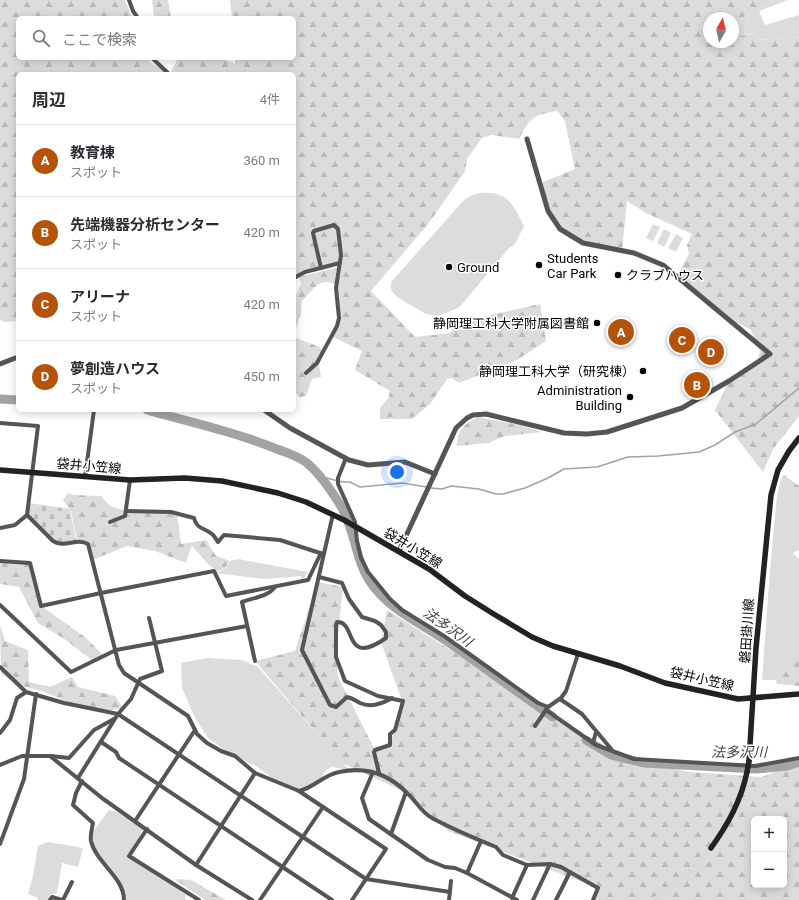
<!DOCTYPE html>
<html lang="ja">
<meta charset="utf-8">
<style>
body{margin:0;font-family:Roboto,"Noto Sans JP",sans-serif;background:#f7f7f7;color:#2b2b33}
.controls{position:absolute;right:12px;bottom:12px;display:grid;overflow:hidden;border-radius:6px;box-shadow:0 2px 10px #0003}
.controls button{width:36px;height:36px;display:grid;place-items:center;padding:0;border:0;border-bottom:1px solid #e1e1e2;background:#fff;color:#2b2b33;font:20px sans-serif}
.compass{position:absolute;left:703px;top:12px;width:36px;height:36px;border-radius:50%;background:#fff;box-shadow:0 2px 10px #0003;rotate:8deg}
.you{position:absolute;left:397px;top:472px;width:14px;height:14px;margin:-10px;border:3px solid #fff;border-radius:50%;background:#1a73e8;box-shadow:0 0 0 6px #1a73e833}
.badge{display:grid;place-items:center;width:26px;height:26px;border-radius:50%;background:#b45309;color:#fff;font-size:13px;font-weight:700}
.pin{position:absolute;translate:-50% -50%;border:2px solid #fff;box-shadow:0 1px 4px #0006}
.list{margin:0;padding:0;list-style:none}
h2{display:flex;justify-content:space-between;align-items:center;height:52px;margin:0;padding:0 16px;font-size:17px}
h2 small{font-size:13px;font-weight:400;color:#7c7c81}
.list li{display:grid;grid-template-columns:26px 1fr auto;gap:12px;align-items:center;box-sizing:border-box;height:72px;padding:0 16px;border-top:1px solid #e1e1e2}
.list b{display:block;font-size:15px;white-space:nowrap}
.list p{margin:0;font-size:13px;white-space:nowrap;color:#7c7c81}
.list em{font-size:13px;font-style:normal;color:#7c7c81}
.icon{flex:none;width:22px;height:22px;fill:none;stroke:currentColor;stroke-width:2;stroke-linecap:round;stroke-linejoin:round}
.map{position:relative;flex:none;width:799px;height:900px;overflow:hidden}
.search{position:absolute;background:#fff;box-shadow:0 2px 10px #0003;left:16px;top:16px;width:280px;height:44px;display:flex;align-items:center;gap:10px;box-sizing:border-box;padding:0 14px;border-radius:6px;color:#7c7c81;font-size:15px}
.panel{position:absolute;background:#fff;box-shadow:0 2px 10px #0003;left:16px;top:72px;width:280px;height:340px;border-radius:6px}
.map>svg:first-child{display:block}
.grass{fill:#dcdcdc}
.forest{fill:url(#forest-firs);fill-rule:evenodd}
.cemetery{fill:url(#cemetery-stones)}
.lines{fill:none;stroke-linecap:round;stroke-linejoin:round}
.stream{stroke:#a3a3a3;stroke-width:1.5}
.river{stroke:#a3a3a3;stroke-width:9}
.secondary-tunnel{stroke:#d9d9d9;stroke-width:5.5;stroke-dasharray:5.5 3;stroke-linecap:butt}
.minor{stroke:#555;stroke-width:4}
.tertiary{stroke:#555;stroke-width:5}
.secondary{stroke:#222;stroke-width:5.5}
.secondary-bridge{stroke:#222;stroke-width:5.5}
.poi-dot{fill:#000;stroke:#fff;stroke-width:1.5}
.labels{text-anchor:middle;dominant-baseline:central;stroke-width:3;stroke-linejoin:round;paint-order:stroke}
.poi-label{font-size:13px;fill:#000;stroke:#fff;text-anchor:start}
.street-label{font-size:13px;fill:#000;stroke:#fff}
.water-label{font-size:14px;font-style:italic;fill:#444;stroke:#fff}
</style>
<div class="map">
<svg width="799" height="900" viewBox="0 0 799 900">
<defs>
<pattern id="forest-firs" width="22" height="20" patternUnits="userSpaceOnUse"><rect width="22" height="20" fill="#dcdcdc"/><path d="M5 1l3.5 6h-7zM16 11l3.5 6h-7z" fill="#bbb"/></pattern>
<pattern id="cemetery-stones" width="16" height="16" patternUnits="userSpaceOnUse"><rect width="16" height="16" fill="#dcdcdc"/><path d="M2 7V4a2 2 0 0 1 4 0v3zM10 15v-3a2 2 0 0 1 4 0v3z" fill="#bbb"/></pattern>
</defs>
<rect width="100%" height="100%" fill="#fff"/>
<g class="grass">
<path d="M776,0H788L759,11L765,25L799,15V37L758,40L755,32L733,38V26L754,11Z"/>
<path d="M480,193C508,191 513,204 524,226L515,244L509,248L463,303L458,308L438,316L426,314L397,297L391,290V282L464,200L470,196Z"/>
<path d="M653,224L660,227L653,241L646,238Z"/>
<path d="M664,229L671,233L664,247L657,243Z"/>
<path d="M676,234L683,238L676,252L668,248Z"/>
<path d="M781,479L799,503V550L793,553L799,559V646L776,680H762L770,570L777,495Z"/>
<path d="M238,559L308,572L301,582V576L265,579L215,573L226,568L230,561Z"/>
<path d="M207,658L242,660L258,667L349,770L332,767L327,769L319,781L308,789L295,790L276,781L256,766L232,755L208,738L195,718L182,688L181,663Z"/>
<path d="M109,810L114,811L144,827L131,854L186,895L185,900H124L118,884L95,851L92,833Z"/>
<path d="M48,842L83,848L78,867L62,863L57,893L50,895L48,900H38V898L28,894L33,876L38,846Z"/>
</g>
<g class="forest">
<path d="M0,0H125L132,18H18V58H148L150,62L169,74H18V280L17,283L18,321L5,322L0,320Z"/>
<path d="M152,0H168L171,18H154Z"/>
<path d="M230,0H776L754,11L733,26V18H709V42H733V38L756,32L759,40L799,37V416L773,449L763,472L715,410L729,381L758,359L760,351L750,329L732,321L677,275L689,254L687,245L692,234L646,213L627,201L622,251L583,243L555,223L539,184L575,169L565,121L557,111C534,115 530,117 519,139L492,135L482,138L467,159L465,171L429,223L371,291L415,337L450,333L457,323L540,304L546,341L517,360L459,383L452,378L447,379L430,404L412,419H380V408L389,397L390,391L355,370L362,351L331,336L339,318L337,285C318,276 314,290 302,301L301,313L294,335V300L301,284L299,277L339,267V263L294,277V74H170L178,58H221L235,64V58H294V18H232Z"/>
<path d="M294,335L296,338L320,347L323,353L319,365L321,377L312,379L306,396L299,397L294,390V368L297,366L294,364Z"/>
<path d="M478,417L520,425L542,432L505,436L488,443L457,446C456,432 466,422 478,417Z"/>
<path d="M784,475L799,486V503L781,479Z"/>
<path d="M68,493L74,495L101,496L110,506L126,511L177,514L181,544L206,540L216,556L230,561L225,568L215,572V569L210,566L192,546L188,555L186,563L155,551L127,546L92,560L88,544L77,541L71,511L63,500Z"/>
<path d="M0,561L30,563L41,606L85,637L104,656L93,661L66,640L38,623L19,587L0,584Z"/>
<path d="M318,582L343,587L336,654L338,677L375,750L390,745L403,704L381,642L387,610L517,692L596,745L639,762L690,772L762,777L799,762V900H593L598,888L448,831L409,794L342,763L255,661L295,651ZM754,819H784V885H754Z"/>
<path d="M0,625L5,641L28,650L29,682L50,687L72,677L78,687L115,696L123,708L107,711L72,704L42,691L18,685L1,674Z"/>
<path d="M799,646V686L777,684L776,680Z"/>
<path d="M174,879L191,880L226,900H205Z"/>
</g>
<path class="cemetery" d="M29,503L70,509L76,540L65,544L53,541L27,515Z"/>
<g class="lines">
<g class="stream">
<path d="M319,476L342,482H350L360,487L402,483L427,487"/>
<path d="M431,488L442,489L451,486L479,489L496,494H503L525,488L548,478L564,469L597,467L628,457L658,456L699,452L715,445L735,432L756,424L799,388"/>
</g>
<g class="river">
<path d="M0,399L18,400"/>
<path d="M147,410C190,422 235,432 277,449C287,453 298,456 307,463C320,474 333,493 342,508C358,537 354,567 379,593C397,613 423,625 445,640C481,665 517,692 553,717"/>
<path d="M586,740L611,755L644,763L756,769L787,766L799,762"/>
</g>
<path class="secondary-tunnel" d="M655,900L689,873L711,848"/>
<g class="minor">
<path d="M129,0L133,11L138,18"/>
<path d="M152,58L169,74"/>
<path d="M294,278L305,272L340,263"/>
<path d="M306,373L317,363L337,326L339,318L336,288L341,255L338,229L334,225L314,231L313,233L321,268"/>
<path d="M0,423L38,426L27,515L53,541C65,549 76,537 88,544L119,665L124,673L188,716L197,734L207,743L221,751L235,756L255,773L299,791L386,849L352,900"/>
<path d="M346,458L338,478V484L355,522L357,541L361,558L368,572L390,599L402,610L444,636L538,703L548,707"/>
<path d="M85,477L94,410"/>
<path d="M126,511L171,512L194,518C196,529 205,528 212,534C215,536 216,540 218,542L224,535L280,540L323,554"/>
<path d="M333,514L302,650L330,705L336,707L347,697C352,698 355,700 360,703C371,708 382,704 392,698"/>
<path d="M110,522L125,516L130,480"/>
<path d="M0,528L15,525L27,515"/>
<path d="M0,561L30,563L41,606L101,593L214,571L226,596L308,580L321,553"/>
<path d="M319,577L342,583L349,599L362,617L375,621L381,625L386,632V638C343,668 357,621 337,622L336,626V657L345,681L378,696L403,701L395,730L390,734V745L375,750L374,752L379,773"/>
<path d="M0,605L71,672L116,650L247,626"/>
<path d="M255,661L242,602C253,598 269,596 275,587"/>
<path d="M0,667L26,692L64,703L118,714L366,879L450,892"/>
<path d="M560,699L582,714L612,750"/>
<path d="M546,710L596,745L634,759L755,766L799,758"/>
<path d="M535,726L548,707L561,698L566,691L578,654"/>
<path d="M0,733L10,720L17,698L26,692"/>
<path d="M101,742L116,752L119,758L332,900"/>
<path d="M593,743L596,732"/>
<path d="M51,756L69,758L94,730L114,719"/>
<path d="M0,765L22,756H50L102,798L196,865L252,900"/>
<path d="M373,772L362,798L369,819L428,860L445,867L455,868L467,873L517,900"/>
<path d="M78,778L118,714L131,699L140,679L162,671L149,618"/>
<path d="M82,781L76,793L73,805L93,823C92,828 90,836 91,841C96,863 124,877 124,900"/>
<path d="M299,791C314,788 323,775 339,772C367,766 389,774 408,794C417,802 421,812 432,818C452,829 474,838 496,847L503,855L527,865L550,864L561,867L598,888L593,900"/>
<path d="M135,821L195,730"/>
<path d="M147,829L129,856L199,900"/>
<path d="M391,834L406,792"/>
<path d="M0,844L24,779L36,694"/>
<path d="M196,865L255,773"/>
<path d="M467,873L481,841"/>
<path d="M512,898L527,865"/>
<path d="M50,900L52,897L62,900"/>
<path d="M63,900L72,882"/>
<path d="M260,900L323,807"/>
<path d="M449,900L451,881"/>
<path d="M533,900L550,864"/>
<path d="M556,900L570,872"/>
</g>
<g class="tertiary">
<path d="M0,364L18,357"/>
<path d="M264,410L290,428L349,460L368,465L405,462L435,474"/>
<path d="M399,551L456,428L467,418L473,415L486,414L564,433L587,434L607,432L682,408L729,381L770,354L663,265L634,253L583,243L560,229L548,211L527,139"/>
</g>
<g class="secondary">
<path d="M0,470L130,480L185,478L222,481L278,493L306,502L344,520L429,569L465,596L492,613L532,637L553,646L620,666L665,683L738,699L799,694"/>
<path d="M749,761L756,648L771,495L778,470L789,451L799,438"/>
<path d="M711,848C728,824 741,801 747,772"/>
</g>
<path class="secondary-bridge" d="M747,772L749,761"/>
</g>
<g class="poi-dot">
<circle cx="539" cy="265" r="4"/>
<circle cx="449" cy="267" r="4"/>
<circle cx="618" cy="275" r="4"/>
<circle cx="597" cy="323" r="4"/>
<circle cx="643" cy="371" r="4"/>
<circle cx="630" cy="397" r="4"/>
</g>
<g class="labels">
<g class="poi-label">
<text x="547" y="258">Students<tspan x="547" dy="15">Car Park</tspan></text>
<text x="457" y="267">Ground</text>
<text x="626" y="275">クラブハウス</text>
<text x="589" y="323" text-anchor="end">静岡理工科大学附属図書館</text>
<text x="635" y="371" text-anchor="end">静岡理工科大学（研究棟）</text>
<text x="622" y="390" text-anchor="end">Administration<tspan x="622" dy="15">Building</tspan></text>
</g>
<g class="street-label">
<text transform="translate(89 466) rotate(5)">袋井小笠線</text>
<text transform="translate(413 548) rotate(31)">袋井小笠線</text>
<text transform="translate(747 631) rotate(-86)">磐田掛川線</text>
<text transform="translate(702 679) rotate(13)">袋井小笠線</text>
</g>
<g class="water-label">
<text transform="translate(448 627) rotate(35)">法多沢川</text>
<text x="739" y="752">法多沢川</text>
</g>
</g>
</svg>
<div class="controls">
<button>+</button>
<button>−</button>
</div>
<svg class="compass" viewBox="-18 -18 36 36"><path d="M0-13l5 13h-10z" fill="#e53935"/><path d="M0 13l5-13h-10z" fill="#7c7c81"/></svg>
<div class="you"></div>
<div class="pin badge" style="left:621px;top:332px">A</div>
<div class="pin badge" style="left:697px;top:385px">B</div>
<div class="pin badge" style="left:682px;top:340px">C</div>
<div class="pin badge" style="left:711px;top:352px">D</div>
<div class="search"><svg class="icon" aria-label="search" viewBox="0 0 24 24"><circle cx="10" cy="10" r="6"/><path d="M15 15l6 6"/></svg>ここで検索</div>
<section class="panel">
<h2>周辺<small>4件</small></h2>
<ul class="list">
<li><span class="badge">A</span><div><b>教育棟</b><p>スポット</p></div><em>360 m</em></li>
<li><span class="badge">B</span><div><b>先端機器分析センター</b><p>スポット</p></div><em>420 m</em></li>
<li><span class="badge">C</span><div><b>アリーナ</b><p>スポット</p></div><em>420 m</em></li>
<li><span class="badge">D</span><div><b>夢創造ハウス</b><p>スポット</p></div><em>450 m</em></li>
</ul>
</section>
</div>
